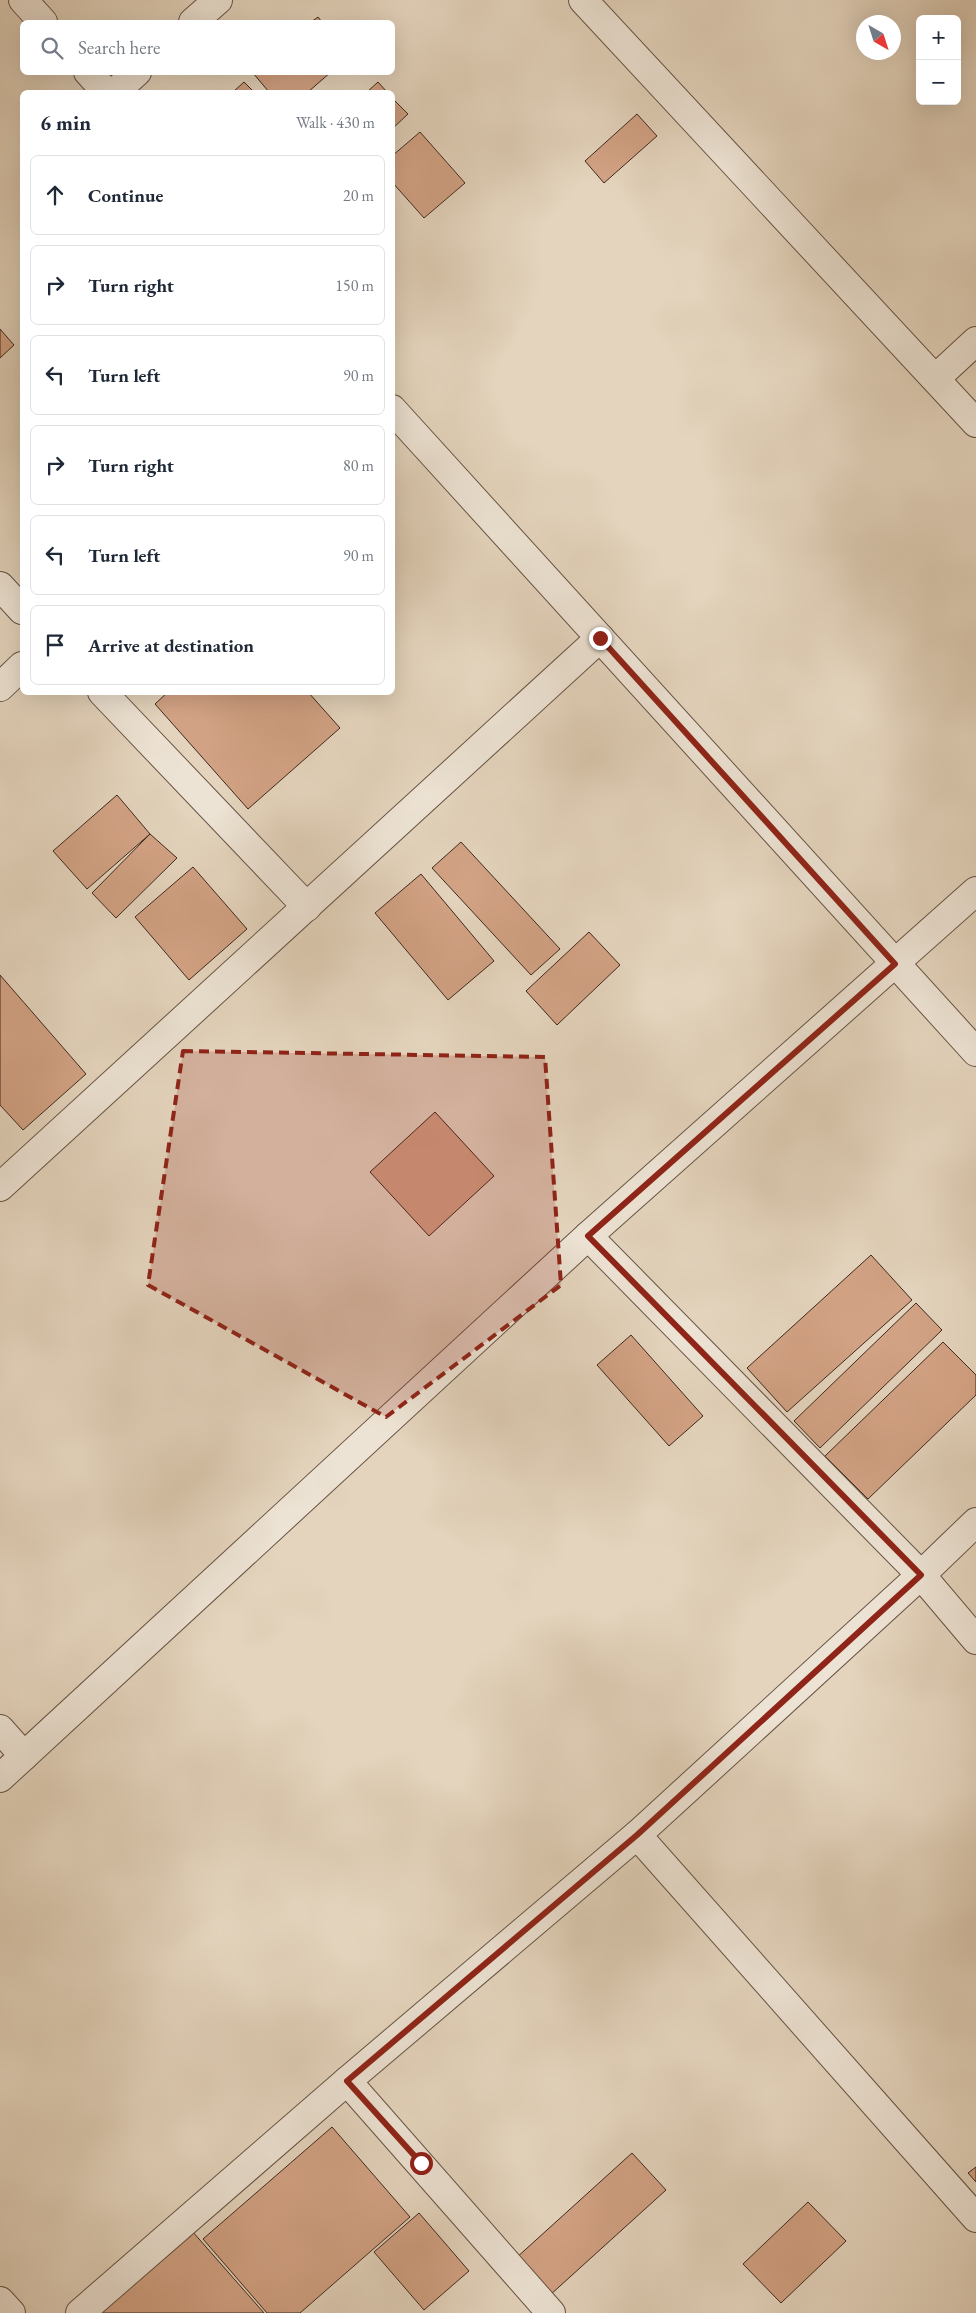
<!DOCTYPE html>
<meta charset="utf-8">
<style>
body{margin:0;font-family:"EB Garamond",serif;background:#f6f6f7;color:#1f2937}
.controls{position:absolute;right:15px;top:15px;display:grid;overflow:hidden;border-radius:8px;box-shadow:0 5px 20px #0002}
.controls button{width:45px;height:45px;display:grid;place-items:center;padding:0;border:0;border-bottom:1px solid #e0e1e3;background:#fff;color:#1f2937;font:25px sans-serif}
.compass{position:absolute;left:856px;top:15px;width:45px;height:45px;border-radius:50%;background:#fff;box-shadow:0 5px 20px #0002;rotate:141deg}
.stop{position:absolute;width:15px;height:15px;margin:-11px;border:4px solid #8f2418;border-radius:50%;background:#fff}
.stop.end{background:#8f2418;border-color:#fff;box-shadow:0 1px 5px #0008}
.list{margin:0;padding:0;list-style:none}
h2{display:flex;justify-content:space-between;align-items:center;height:65px;margin:0;padding:0 20px;font-size:21px}
h2 small{font-size:16px;font-weight:400;color:#747a83}
.list li{display:grid;grid-template-columns:32px 1fr auto;gap:15px;align-items:center;box-sizing:border-box;height:80px;margin:0 10px 10px;padding:0 10px;border:1px solid #e0e1e3;border-radius:8px}
.list b{display:block;font-size:19px;white-space:nowrap}
.list em{font-size:16px;font-style:normal;color:#747a83}
.icon{flex:none;width:28px;height:28px;fill:none;stroke:currentColor;stroke-width:2;stroke-linecap:round;stroke-linejoin:round}
.map{position:relative;flex:none;width:976px;height:2313px;overflow:hidden}
.search{position:absolute;background:#fff;box-shadow:0 5px 20px #0002;left:20px;top:20px;width:375px;height:55px;display:flex;align-items:center;gap:12px;box-sizing:border-box;padding:0 18px;border-radius:8px;color:#747a83;font-size:19px}
.panel{position:absolute;background:#fff;box-shadow:0 5px 20px #0002;left:20px;top:90px;width:375px;height:605px;border-radius:8px}
.map>svg:first-child{display:block}
.building{fill:#d2a284;stroke:#3e281d}
.lines{fill:none;stroke-linecap:round;stroke-linejoin:round}
.street-casing{stroke:#685345;stroke-width:30}
.street{stroke:#ede3d4;stroke-width:28}
.route{stroke:#8f2418;stroke-width:6}
.marked{fill:#8f2418;fill-opacity:0.2;stroke:#8f2418;stroke-width:4;stroke-dasharray:10 6;stroke-linejoin:round}
</style>
<div class="map">
<svg width="976" height="2313" viewBox="0 0 976 2313">
<rect width="100%" height="100%" fill="#e4d4bd"/>
<filter id="stains"><feTurbulence type="fractalNoise" baseFrequency=".004" numOctaves="4"/><feColorMatrix values="0 0 0 0 .2 0 0 0 0 .09 0 0 0 0 .02 0 0 0 .5 -.17"/></filter>
<radialGradient id="worn" r=".72"><stop offset=".6" stop-color="#630" stop-opacity="0"/><stop offset="1" stop-color="#630" stop-opacity=".3"/></radialGradient>
<g class="building">
<path d="M318,17L322,22H311Z"/>
<path d="M331,72L308,92H269L253,73Z"/>
<path d="M244,82L254,92H233Z"/>
<path d="M378,82L387,92H367Z"/>
<path d="M392,98L408,114L392,129Z"/>
<path d="M637,114L657,136L604,183L585,161Z"/>
<path d="M420,132L465,183L424,218L392,182V156Z"/>
<path d="M0,329L14,345L0,358Z"/>
<path d="M168,692H308L340,728L248,809L155,704Z"/>
<path d="M117,795L150,834L87,889L53,851Z"/>
<path d="M150,834L177,858L116,918L92,893Z"/>
<path d="M461,842L560,949L531,975L432,868Z"/>
<path d="M193,867L247,929L189,980L135,917Z"/>
<path d="M421,874L494,961L448,1000L375,913Z"/>
<path d="M589,932L620,965L557,1025L526,991Z"/>
<path d="M0,975L86,1074L23,1130L0,1105Z"/>
<path d="M435,1112L494,1176L429,1236L370,1172Z"/>
<path d="M871,1255L912,1300L787,1412L747,1368Z"/>
<path d="M916,1303L942,1330L820,1448L794,1421Z"/>
<path d="M631,1335L703,1416L669,1446L597,1365Z"/>
<path d="M943,1342L976,1375V1395L868,1499L825,1456Z"/>
<path d="M332,2127L410,2217L300,2313H267L203,2239Z"/>
<path d="M632,2153L666,2190L549,2296L515,2259Z"/>
<path d="M976,2167V2182L968,2173Z"/>
<path d="M808,2202L846,2241L781,2303L743,2264Z"/>
<path d="M419,2213L469,2271L424,2310L374,2252Z"/>
<path d="M192,2231L264,2313H97Z"/>
</g>
<g class="lines">
<defs>
<g id="street">
<path d="M23,0L43,22"/>
<path d="M583,0L976,423"/>
<path d="M193,22L218,0"/>
<path d="M88,72L106,92"/>
<path d="M115,92L137,72"/>
<path d="M936,378L976,341"/>
<path d="M392,409L976,1052"/>
<path d="M0,586L22,610"/>
<path d="M0,687L22,666"/>
<path d="M102,692L307,907"/>
<path d="M0,1187L600,638"/>
<path d="M588,1236L921,1575L976,1640"/>
<path d="M0,1729L24,1756"/>
<path d="M0,1778L588,1236L976,891"/>
<path d="M637,1835L976,2218"/>
<path d="M347,2081L551,2313"/>
<path d="M0,2301L11,2313"/>
<path d="M80,2313L347,2081L637,1835L921,1575L976,1522"/>
</g>
</defs>
<use href="#street" class="street-casing"/>
<use href="#street" class="street"/>
</g>
<g class="lines">
<path class="route" d="M421,2163L347,2081L637,1835L921,1575L588,1236L895,964L600,638"/>
</g>
<path class="marked" d="M183,1051L545,1057L561,1285L386,1417L148,1285Z"/>
<rect width="100%" height="100%" filter="url(#stains)"/>
<rect width="100%" height="100%" fill="url(#worn)"/>
</svg>
<div class="controls">
<button>+</button>
<button>−</button>
</div>
<svg class="compass" viewBox="-18 -18 36 36"><path d="M0-13l5 13h-10z" fill="#e53935"/><path d="M0 13l5-13h-10z" fill="#747a83"/></svg>
<div class="stop" style="left:421px;top:2163px"></div>
<div class="stop end" style="left:600px;top:638px"></div>
<div class="search"><svg class="icon" aria-label="search" viewBox="0 0 24 24"><circle cx="10" cy="10" r="6"/><path d="M15 15l6 6"/></svg>Search here</div>
<section class="panel">
<h2>6 min<small>Walk · 430 m</small></h2>
<ul class="list">
<li><svg class="icon" aria-label="ahead" viewBox="0 0 24 24"><path d="M12 20V5M6 11l6-6 6 6"/></svg><div><b>Continue</b></div><em>20 m</em></li>
<li><svg class="icon" aria-label="right" viewBox="0 0 24 24"><path d="M7 20v-9h11M14 6l5 5-5 5"/></svg><div><b>Turn right</b></div><em>150 m</em></li>
<li><svg class="icon" aria-label="left" viewBox="0 0 24 24"><path d="M17 20v-9H6M10 6l-5 5 5 5"/></svg><div><b>Turn left</b></div><em>90 m</em></li>
<li><svg class="icon" aria-label="right" viewBox="0 0 24 24"><path d="M7 20v-9h11M14 6l5 5-5 5"/></svg><div><b>Turn right</b></div><em>80 m</em></li>
<li><svg class="icon" aria-label="left" viewBox="0 0 24 24"><path d="M17 20v-9H6M10 6l-5 5 5 5"/></svg><div><b>Turn left</b></div><em>90 m</em></li>
<li><svg class="icon" aria-label="arrive" viewBox="0 0 24 24"><path d="M6 21V4h12l-3 4 3 4H6"/></svg><div><b>Arrive at destination</b></div></li>
</ul>
</section>
</div>
